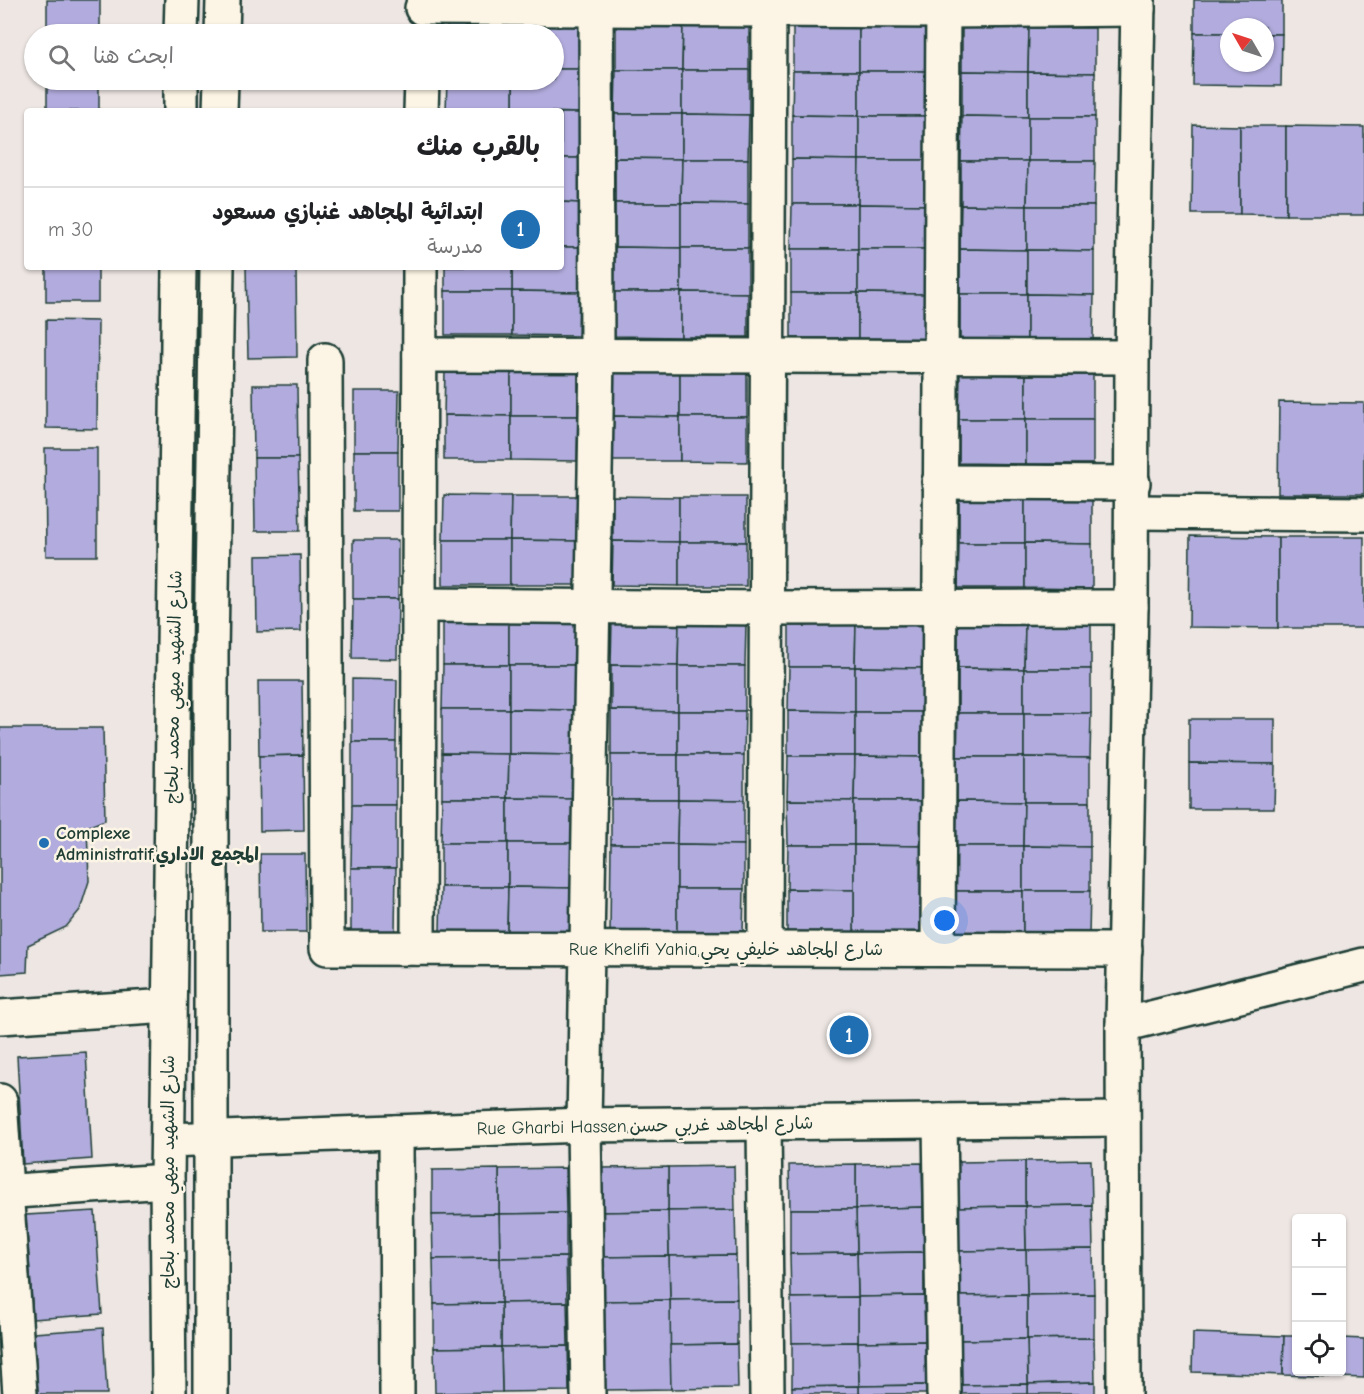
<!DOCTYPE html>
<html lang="ar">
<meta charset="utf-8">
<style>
body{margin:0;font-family:"Comic Neue","Playpen Sans Arabic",sans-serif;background:#f2f2f2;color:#202124;direction:rtl}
.controls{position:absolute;right:18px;bottom:18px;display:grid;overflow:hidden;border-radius:6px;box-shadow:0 2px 4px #0004}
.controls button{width:54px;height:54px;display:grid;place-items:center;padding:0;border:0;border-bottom:2px solid #e0e0e0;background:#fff;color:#202124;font:30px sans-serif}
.compass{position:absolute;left:1220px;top:18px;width:54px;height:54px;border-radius:50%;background:#fff;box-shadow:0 2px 4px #0004;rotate:309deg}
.you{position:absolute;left:945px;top:921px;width:21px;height:21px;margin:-15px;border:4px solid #fff;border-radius:50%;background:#1a73e8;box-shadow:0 0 0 9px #1a73e833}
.badge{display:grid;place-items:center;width:39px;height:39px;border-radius:50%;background:#1f6fb2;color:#fff;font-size:20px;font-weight:700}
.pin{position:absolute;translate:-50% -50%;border:3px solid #fff;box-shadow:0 2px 6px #0006}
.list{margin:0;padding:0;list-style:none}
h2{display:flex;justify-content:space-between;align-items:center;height:78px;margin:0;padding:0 24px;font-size:26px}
h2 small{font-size:20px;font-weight:400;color:#757577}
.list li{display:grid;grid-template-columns:39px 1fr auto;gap:18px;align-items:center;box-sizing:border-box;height:84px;padding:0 24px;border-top:2px solid #e0e0e0}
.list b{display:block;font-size:22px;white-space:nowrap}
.list p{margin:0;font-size:20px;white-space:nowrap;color:#757577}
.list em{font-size:20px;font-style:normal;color:#757577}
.icon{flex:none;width:33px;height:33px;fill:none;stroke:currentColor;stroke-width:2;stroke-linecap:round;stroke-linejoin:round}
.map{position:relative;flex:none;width:1364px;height:1394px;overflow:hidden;direction:ltr}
.search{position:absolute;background:#fff;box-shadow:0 2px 4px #0004;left:24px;top:24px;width:540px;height:66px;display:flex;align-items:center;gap:15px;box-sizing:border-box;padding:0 21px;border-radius:33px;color:#757577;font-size:22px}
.panel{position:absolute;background:#fff;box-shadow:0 2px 4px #0004;left:24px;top:108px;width:540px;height:162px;border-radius:6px;direction:rtl}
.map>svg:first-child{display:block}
.building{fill:#b1acdd;stroke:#1f3d34;stroke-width:1.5}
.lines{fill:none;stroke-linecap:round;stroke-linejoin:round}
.street-casing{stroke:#1f3d34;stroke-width:38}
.secondary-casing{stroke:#1f3d34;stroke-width:38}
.street{stroke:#fcf5e5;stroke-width:33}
.secondary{stroke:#fcf5e5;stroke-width:33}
.poi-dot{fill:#1f6fb2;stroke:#fcf5e5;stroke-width:2}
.labels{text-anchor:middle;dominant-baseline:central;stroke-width:5;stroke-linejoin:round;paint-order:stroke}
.street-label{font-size:18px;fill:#1f3d34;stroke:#fcf5e5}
.poi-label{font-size:18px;font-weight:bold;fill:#1f3d34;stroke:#fcf5e5;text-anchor:start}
</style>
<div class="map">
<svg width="1364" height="1394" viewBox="0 0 1364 1394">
<rect width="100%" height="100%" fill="#ede6e3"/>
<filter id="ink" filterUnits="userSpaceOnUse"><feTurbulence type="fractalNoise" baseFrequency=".0167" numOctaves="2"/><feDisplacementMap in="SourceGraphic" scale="12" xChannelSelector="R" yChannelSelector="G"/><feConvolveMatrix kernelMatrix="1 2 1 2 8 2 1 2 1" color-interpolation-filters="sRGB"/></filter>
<g filter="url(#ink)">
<g class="building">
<path d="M47,0H100V31L47,30Z"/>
<path d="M1194,0H1282V34H1265V27H1229V33H1194Z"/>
<rect x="447" y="24" width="66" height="10"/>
<path d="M513,24H580V69H554V34H513Z"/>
<path d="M616,25H683L682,70H616Z"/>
<path d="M683,25L749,26V70H682Z"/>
<path d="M793,26L859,27V71H793Z"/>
<rect x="859" y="27" width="67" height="44"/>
<path d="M962,27L1029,28L1028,72L962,71Z"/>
<path d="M1029,28H1095V73L1028,72Z"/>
<path d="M1194,33H1229V63H1265V34H1282L1281,86L1193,85Z"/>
<path d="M554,69H580V113L513,111V80H554Z"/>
<path d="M616,70H682V114H615Z"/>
<path d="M682,70H749V115L682,114Z"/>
<path d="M793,71H859V116L792,115Z"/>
<rect x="859" y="71" width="67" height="45"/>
<path d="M962,71L1028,72V117L962,116Z"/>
<path d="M1028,72L1095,73V117H1028Z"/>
<rect x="47" y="80" width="52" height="31"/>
<path d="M447,80H513V111H446Z"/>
<rect x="561" y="113" width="19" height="45"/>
<path d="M615,114H682V159L615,158Z"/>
<path d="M682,114L749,115L748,159H682Z"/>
<path d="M792,115L859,116V160L792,159Z"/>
<path d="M859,116H926L925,160H859Z"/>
<path d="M962,116L1028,117V161H961Z"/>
<rect x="1028" y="117" width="67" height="44"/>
<path d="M1193,125L1240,126V214H1192Z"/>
<path d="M1240,126H1286V215L1240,214Z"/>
<path d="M1286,126L1364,127V215H1286Z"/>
<path d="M561,158H580L579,203L561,202Z"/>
<path d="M615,158L682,159L681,203H615Z"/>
<path d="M682,159H748V204L681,203Z"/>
<path d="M792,159L859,160L858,204H792Z"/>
<path d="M859,160H925V205L858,204Z"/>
<path d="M961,161H1028L1027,206L961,205Z"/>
<path d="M1028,161H1095L1094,206H1027Z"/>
<path d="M561,202L579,203V247H561Z"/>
<path d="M615,203H681V248L615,247Z"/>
<path d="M681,203L748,204V248H681Z"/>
<path d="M792,204H858V249H791Z"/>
<path d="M858,204L925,205V249H858Z"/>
<path d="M961,205L1027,206V250L960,249Z"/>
<path d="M1027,206H1094V251L1027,250Z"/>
<path d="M561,247H579V292L512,291V267H561Z"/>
<path d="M615,247L681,248V292H614Z"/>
<path d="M681,248H748V293L681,292Z"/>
<rect x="791" y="249" width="67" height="44"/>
<path d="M858,249H925L924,294L858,293Z"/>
<path d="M960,249L1027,250V294H960Z"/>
<path d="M1027,250L1094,251V295L1027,294Z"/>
<rect x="46" y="267" width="52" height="35"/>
<path d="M246,267H296L297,357L248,358Z"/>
<rect x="445" y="267" width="67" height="24"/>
<rect x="445" y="291" width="67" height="44"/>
<path d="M512,291L579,292L578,336L512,335Z"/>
<path d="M614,292H681V337L614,336Z"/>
<path d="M681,292L748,293V337H681Z"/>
<rect x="791" y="293" width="67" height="45"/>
<path d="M858,293L924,294V339L858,338Z"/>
<rect x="960" y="294" width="67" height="45"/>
<path d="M1027,294L1094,295L1093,339H1027Z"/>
<path d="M46,320L98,321L97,429L46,428Z"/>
<path d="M445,371H511V416L444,415Z"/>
<path d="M511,371L578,372V416H511Z"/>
<path d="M614,372H680V417L613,416Z"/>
<path d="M680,372L747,373V417H680Z"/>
<path d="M960,374L1026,375V419H959Z"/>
<rect x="1026" y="375" width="67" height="44"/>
<path d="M253,385H297L298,458H254Z"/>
<path d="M354,391H399L398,451H354Z"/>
<path d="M1279,402L1364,403V494H1278Z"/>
<path d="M444,415L511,416V460H444Z"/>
<path d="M511,416H578L577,461L511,460Z"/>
<path d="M613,416L680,417V461H613Z"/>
<path d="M680,417H747V462L680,461Z"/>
<path d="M959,419H1026V464L959,463Z"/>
<rect x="1026" y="419" width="67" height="45"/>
<path d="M45,448H97V556H46Z"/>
<rect x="354" y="451" width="44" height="60"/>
<path d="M254,458H298L300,531H255Z"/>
<path d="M444,495L511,496L510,540H443Z"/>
<path d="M511,496H577V541L510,540Z"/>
<path d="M613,496L679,497V542L613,541Z"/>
<rect x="679" y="497" width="67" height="45"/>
<rect x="959" y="499" width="66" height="44"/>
<path d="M1025,499L1092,500V544L1025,543Z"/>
<path d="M1190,536L1278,537V628L1189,627Z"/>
<rect x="1278" y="537" width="86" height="91"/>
<rect x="353" y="540" width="45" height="59"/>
<rect x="443" y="540" width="67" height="45"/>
<path d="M510,540L577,541V585H510Z"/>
<path d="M613,541L679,542V586L612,585Z"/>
<rect x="679" y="542" width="67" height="44"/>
<path d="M959,543H1025V588H958Z"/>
<path d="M1025,543L1092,544V589L1025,588Z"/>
<path d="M300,555L301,631L257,632L256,556Z"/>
<path d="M353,599H398L397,659L352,658Z"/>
<rect x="443" y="620" width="66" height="45"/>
<path d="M509,620L576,621V665H509Z"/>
<path d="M612,621L679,622L678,666L611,665Z"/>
<path d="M679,622H746L745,666H678Z"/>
<path d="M789,622L856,623L855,667H789Z"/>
<path d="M856,623H922V668L855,667Z"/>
<path d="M958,623L1025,624L1024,669L958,668Z"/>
<path d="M1025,624H1091V669H1024Z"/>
<path d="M443,665H509V709H442Z"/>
<path d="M509,665H576V710L509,709Z"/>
<path d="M611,665L678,666V711L611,710Z"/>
<rect x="678" y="666" width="67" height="45"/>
<path d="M789,667H855V712L788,711Z"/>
<path d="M855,667L922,668V712H855Z"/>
<path d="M958,668L1024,669V713H958Z"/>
<rect x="1024" y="669" width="67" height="44"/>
<path d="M352,679L397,680L396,742H352Z"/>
<path d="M258,681H302L303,755L259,756Z"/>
<path d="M442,709H509V754L442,753Z"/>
<path d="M509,709L576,710L575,755L509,754Z"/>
<path d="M611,710L678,711V755H611Z"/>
<path d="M678,711H745L744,755H678Z"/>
<path d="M788,711L855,712V756H788Z"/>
<path d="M855,712H922L921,757L855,756Z"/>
<path d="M958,713H1024V757H957Z"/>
<path d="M1024,713H1091L1090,758L1024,757Z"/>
<path d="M1189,719H1275V764L1189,763Z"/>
<path d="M0,728H103L105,820L87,827L89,881L80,910L66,927L28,945L27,972L0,974Z"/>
<rect x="352" y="742" width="44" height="63"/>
<path d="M442,753L509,754L508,798H442Z"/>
<path d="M509,754L575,755V799L508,798Z"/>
<path d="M303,755L304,830L260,831L259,756Z"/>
<rect x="611" y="755" width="67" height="44"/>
<path d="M678,755H744V800L678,799Z"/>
<path d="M788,756H855L854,801L787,800Z"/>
<path d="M855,756L921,757V801H854Z"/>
<path d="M957,757H1024V802L957,801Z"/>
<path d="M1024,757L1090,758V802H1024Z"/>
<path d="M1189,763L1275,764L1274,809H1189Z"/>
<path d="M442,798H508V843H441Z"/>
<path d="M508,798L575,799V843H508Z"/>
<path d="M611,799H678L677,844H611Z"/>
<path d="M678,799L744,800V845L677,844Z"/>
<path d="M787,800L854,801V845H788Z"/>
<path d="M854,801H921V846L854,845Z"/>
<path d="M957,801L1024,802L1023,846H956Z"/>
<path d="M1024,802H1090V847L1023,846Z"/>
<path d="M352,805H396V868H351Z"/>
<rect x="441" y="843" width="67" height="44"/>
<path d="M508,843H575V888L508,887Z"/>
<path d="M611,844H677V933H610Z"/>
<path d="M677,844L744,845V889H677Z"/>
<path d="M788,845H854V890L787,889Z"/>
<path d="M854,845L921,846L920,935L854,934Z"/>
<rect x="956" y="846" width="67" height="45"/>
<path d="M1023,846L1090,847V891H1023Z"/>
<path d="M260,854H305L306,932H261Z"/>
<path d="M351,868H396L395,931H351Z"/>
<path d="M441,887H508L507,932L440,931Z"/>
<path d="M508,887L575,888L574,932H507Z"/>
<path d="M677,889H744L743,934L677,933Z"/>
<path d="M787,889L854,890V934H787Z"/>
<path d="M956,891H1023V936L956,935Z"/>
<path d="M1023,891H1090L1089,936H1023Z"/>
<path d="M86,1052L92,1159L23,1164L17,1056Z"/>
<path d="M1091,1160L1092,1205L1025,1206V1161Z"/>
<path d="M1025,1161V1206L959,1207L958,1162Z"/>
<path d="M922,1163L923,1207L856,1209V1164Z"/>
<path d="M856,1164V1209H790L789,1165Z"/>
<path d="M734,1166L735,1210L668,1211V1167Z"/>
<path d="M668,1167V1211L602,1212L601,1168Z"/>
<path d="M565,1168L566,1213L499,1214V1169Z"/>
<path d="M499,1169V1214L432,1215V1170Z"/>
<path d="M1092,1205L1093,1249L1026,1250L1025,1206Z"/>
<path d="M1025,1206L1026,1250L959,1251V1207Z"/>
<path d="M923,1207L924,1252L857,1253L856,1209Z"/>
<path d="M790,1209H856L857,1253L790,1254Z"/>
<path d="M735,1210L736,1255L669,1256L668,1211Z"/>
<path d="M95,1211L102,1314L33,1319L26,1215Z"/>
<path d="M668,1211L669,1256L603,1257L602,1212Z"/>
<path d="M566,1213V1257L500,1258L499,1214Z"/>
<path d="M499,1214L500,1258L433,1259L432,1215Z"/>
<path d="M1093,1249L1094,1294L1027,1295L1026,1250Z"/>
<path d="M1026,1250L1027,1295L960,1296L959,1251Z"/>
<path d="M924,1252V1296L858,1297L857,1253Z"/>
<path d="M857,1253L858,1297L791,1298L790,1254Z"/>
<path d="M736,1255L737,1299L670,1300L669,1256Z"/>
<path d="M669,1256L670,1300L603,1301V1257Z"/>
<path d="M566,1257L567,1302L501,1303L500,1258Z"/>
<path d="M500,1258L501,1303L434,1304L433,1259Z"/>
<path d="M1094,1294V1338L1027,1339V1295Z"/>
<path d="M1027,1295V1339L961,1340L960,1296Z"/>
<path d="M924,1296L925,1341L858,1342V1297Z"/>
<path d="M858,1297V1342L792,1343L791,1298Z"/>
<path d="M737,1299V1344L670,1345V1300Z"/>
<path d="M670,1300L671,1389L604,1390L603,1301Z"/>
<path d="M567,1302L568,1346L501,1347V1303Z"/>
<path d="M501,1303V1347L434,1348V1304Z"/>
<path d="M103,1328L107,1394H38L34,1333Z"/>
<path d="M1193,1333L1284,1336L1283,1375L1192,1372Z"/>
<path d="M1284,1336H1296V1372H1342V1338L1364,1339V1378L1283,1375Z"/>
<path d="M1094,1338L1095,1382L1028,1384L1027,1339Z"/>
<path d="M1027,1339L1028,1384L961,1385V1340Z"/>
<path d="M925,1341L926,1385L859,1386L858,1342Z"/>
<path d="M858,1342L859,1386L792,1387V1343Z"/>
<path d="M737,1344L738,1388L671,1389L670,1345Z"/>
<path d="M568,1346L569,1391L502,1392L501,1347Z"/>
<path d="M501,1347L502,1392L435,1393L434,1348Z"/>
<path d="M1095,1382V1394H1028V1384Z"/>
<path d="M1028,1384V1394H962L961,1385Z"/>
<path d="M926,1385V1394H859V1386Z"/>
<path d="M859,1386V1394H792V1387Z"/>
</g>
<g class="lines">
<defs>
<g id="street">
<path d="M422,8L944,11L1138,9"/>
<path d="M421,111L422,80"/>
<path d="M420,355L1132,357"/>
<path d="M325,360L327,948L1125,950"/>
<path d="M939,482L1133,483"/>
<path d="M1133,512L1364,514"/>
<path d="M421,605L768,608L1131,607"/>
<path d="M418,948L420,267"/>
<path d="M765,949L769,0"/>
<path d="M938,949L943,0"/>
<path d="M0,1017L169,1006"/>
<path d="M1123,1025L1364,965"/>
<path d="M0,1101L20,1394"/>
<path d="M940,1121L944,1394"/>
<path d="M764,1123L767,1394"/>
<path d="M396,1132L397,1394"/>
<path d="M168,1140L584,1125L1123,1119"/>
<path d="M0,1192L167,1181"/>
<path d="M588,1394L584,1125L597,355L596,0"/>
<path d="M1124,1394L1123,1025L1131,607L1132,357L1138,0"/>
</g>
<g id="secondary">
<path d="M181,34L182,0"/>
<path d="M222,34L223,0"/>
<path d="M181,111V80"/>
<path d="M220,111L221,80"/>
<path d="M169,1394L167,1181L179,267"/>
<path d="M211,1394V654L217,267"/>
</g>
</defs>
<use href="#street" class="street-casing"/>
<use href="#secondary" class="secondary-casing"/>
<use href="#street" class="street"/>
<use href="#secondary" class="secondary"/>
</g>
</g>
<circle class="poi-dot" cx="44" cy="843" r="6"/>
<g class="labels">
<g class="street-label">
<text transform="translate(174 687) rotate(-89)">شارع الشهيد ميهي محمد بلحاج</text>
<text x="726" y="949">Rue Khelifi Yahia,شارع المجاهد خليفي يحي</text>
<text transform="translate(645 1126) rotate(-1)">Rue Gharbi Hassen,شارع المجاهد غربي حسن</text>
<text transform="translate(168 1172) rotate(-90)">شارع الشهيد ميهي محمد بلحاج</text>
</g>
<g class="poi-label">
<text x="56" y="833">Complexe<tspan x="56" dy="21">Administratif,المجمع الاداري</tspan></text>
</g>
</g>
</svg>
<div class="controls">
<button>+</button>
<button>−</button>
<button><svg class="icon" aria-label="locate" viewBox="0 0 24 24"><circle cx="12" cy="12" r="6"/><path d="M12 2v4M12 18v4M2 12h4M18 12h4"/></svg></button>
</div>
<svg class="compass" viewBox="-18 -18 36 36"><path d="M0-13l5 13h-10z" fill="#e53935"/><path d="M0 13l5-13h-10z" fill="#757577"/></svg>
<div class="you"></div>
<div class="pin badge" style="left:849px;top:1035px">1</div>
<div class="search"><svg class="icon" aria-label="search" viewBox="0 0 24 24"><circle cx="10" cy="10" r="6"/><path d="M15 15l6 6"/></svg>ابحث هنا</div>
<section class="panel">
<h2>بالقرب منك<small></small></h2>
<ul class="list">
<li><span class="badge">1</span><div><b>ابتدائية المجاهد غنبازي مسعود</b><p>مدرسة</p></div><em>30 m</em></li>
</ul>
</section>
</div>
